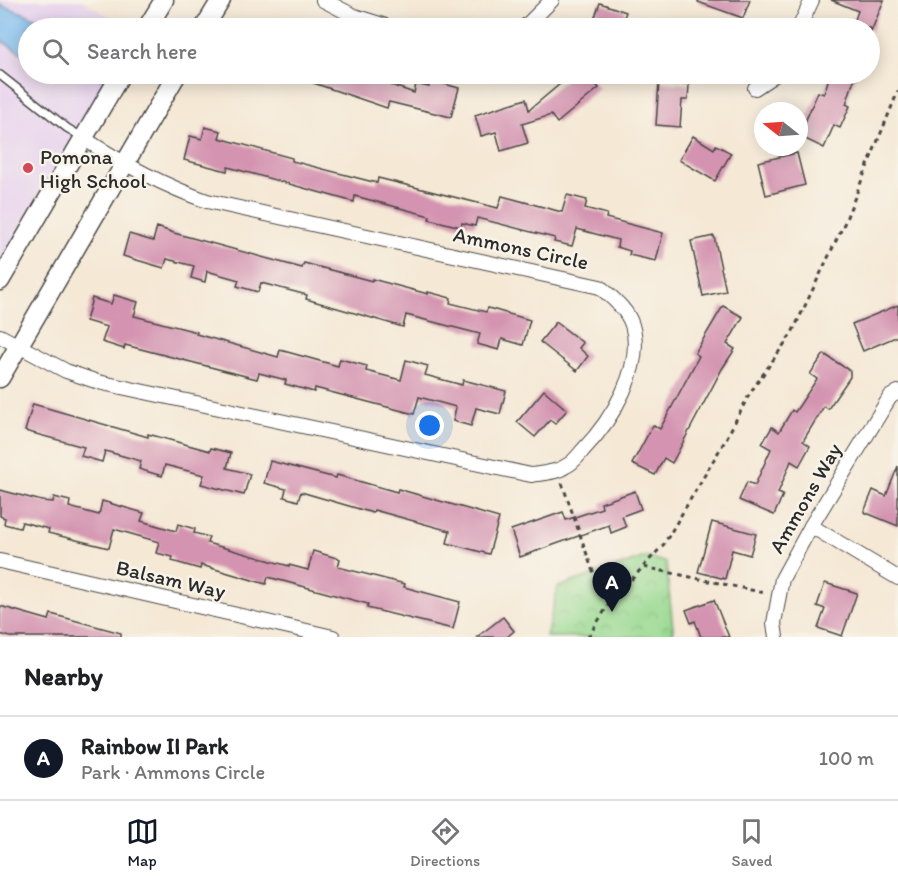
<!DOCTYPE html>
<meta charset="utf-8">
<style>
body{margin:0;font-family:Itim,sans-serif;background:#f6f6f6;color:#202124}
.compass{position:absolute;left:754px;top:102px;width:54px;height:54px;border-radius:50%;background:#fff;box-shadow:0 3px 15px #0003;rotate:287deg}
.you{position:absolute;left:430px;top:426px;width:21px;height:21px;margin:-15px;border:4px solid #fff;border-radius:50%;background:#1a73e8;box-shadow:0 0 0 9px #1a73e833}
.badge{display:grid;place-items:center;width:39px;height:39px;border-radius:50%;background:#111827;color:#fff;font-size:20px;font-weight:700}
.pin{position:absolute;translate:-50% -50px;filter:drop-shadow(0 2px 3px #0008)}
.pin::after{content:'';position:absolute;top:32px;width:21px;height:18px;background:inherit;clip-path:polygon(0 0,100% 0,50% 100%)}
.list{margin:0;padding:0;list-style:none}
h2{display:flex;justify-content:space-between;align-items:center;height:78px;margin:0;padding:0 24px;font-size:26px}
h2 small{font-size:20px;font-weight:400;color:#757577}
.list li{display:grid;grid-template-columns:39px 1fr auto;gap:18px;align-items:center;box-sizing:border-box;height:84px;padding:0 24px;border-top:2px solid #e0e0e0}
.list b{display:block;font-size:22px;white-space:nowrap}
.list p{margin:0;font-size:20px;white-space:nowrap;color:#757577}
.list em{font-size:20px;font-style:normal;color:#757577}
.icon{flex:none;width:33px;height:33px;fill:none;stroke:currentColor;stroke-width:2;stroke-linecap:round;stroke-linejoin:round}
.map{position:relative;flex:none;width:898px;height:637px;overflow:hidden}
.search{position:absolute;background:#fff;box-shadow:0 3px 15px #0003;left:18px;right:18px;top:18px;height:66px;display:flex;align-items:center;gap:15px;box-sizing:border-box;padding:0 21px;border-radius:33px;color:#757577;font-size:22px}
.sheet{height:162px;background:#fff}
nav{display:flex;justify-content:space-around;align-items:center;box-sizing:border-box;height:84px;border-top:2px solid #e0e0e0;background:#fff;font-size:16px;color:#757577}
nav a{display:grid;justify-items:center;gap:3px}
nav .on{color:#111827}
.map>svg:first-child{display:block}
.built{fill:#e7d2ef}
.park{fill:url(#park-crowns);stroke:#62825e;stroke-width:1.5}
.water{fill:#7bbbef;stroke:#53738d;stroke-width:1.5}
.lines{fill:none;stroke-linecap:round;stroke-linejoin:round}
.stream{stroke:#7bbbef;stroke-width:5}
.building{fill:#d494b1}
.service-casing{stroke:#494744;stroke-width:10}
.minor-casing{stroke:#494744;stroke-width:16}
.tertiary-casing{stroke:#494744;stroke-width:21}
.path{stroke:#494744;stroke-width:3;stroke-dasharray:4.5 4.5;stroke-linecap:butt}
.service{stroke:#fff;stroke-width:7}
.minor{stroke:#fff;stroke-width:14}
.tertiary{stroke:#fff;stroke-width:18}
.poi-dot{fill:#d1495b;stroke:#f7f3e8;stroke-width:2}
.labels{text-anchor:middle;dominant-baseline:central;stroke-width:5;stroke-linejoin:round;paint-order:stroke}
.poi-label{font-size:21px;fill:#2b2b2b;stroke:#f7f3e8;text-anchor:start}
.street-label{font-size:21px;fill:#2b2b2b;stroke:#f7f3e8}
</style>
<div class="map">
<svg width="898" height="637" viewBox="0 0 898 637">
<defs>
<pattern id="park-crowns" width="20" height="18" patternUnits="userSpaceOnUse" patternTransform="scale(1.5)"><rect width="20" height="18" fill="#98d990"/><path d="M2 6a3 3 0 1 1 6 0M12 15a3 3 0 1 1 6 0" fill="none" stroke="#83ba7c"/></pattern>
</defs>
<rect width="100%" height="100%" fill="#f7f3e8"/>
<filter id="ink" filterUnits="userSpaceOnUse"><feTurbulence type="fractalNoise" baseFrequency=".0167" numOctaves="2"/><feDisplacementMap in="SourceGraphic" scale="12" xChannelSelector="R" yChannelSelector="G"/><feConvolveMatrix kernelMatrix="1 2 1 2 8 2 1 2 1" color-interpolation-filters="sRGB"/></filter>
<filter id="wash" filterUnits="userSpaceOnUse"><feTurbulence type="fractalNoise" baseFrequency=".008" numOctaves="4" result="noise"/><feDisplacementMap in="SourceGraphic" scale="24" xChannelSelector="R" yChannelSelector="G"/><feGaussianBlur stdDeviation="1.35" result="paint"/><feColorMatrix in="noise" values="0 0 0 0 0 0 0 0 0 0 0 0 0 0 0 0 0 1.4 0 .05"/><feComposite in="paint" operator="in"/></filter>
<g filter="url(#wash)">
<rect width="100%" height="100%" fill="#f5e8d5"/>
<path class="built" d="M0,0H81L131,28H28V74H111L0,263Z"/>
<path class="park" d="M645,557L666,562L674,637H546L558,587Z"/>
<path class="water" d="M0,5L26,14L54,28H28V57L0,40Z"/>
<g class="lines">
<path class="stream" d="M93,74L105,79"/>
</g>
<g id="blocks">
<g class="building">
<path d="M698,0H750L743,18L698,2Z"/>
<path d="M831,0H884L871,32L870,28H862L853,25L858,11Z"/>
<path d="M600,3L626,12L620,28H591Z"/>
<path d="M294,74H373L371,78L414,93L416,84L429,87L430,80L459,88L451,117L389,102L387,108L293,76Z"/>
<path d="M572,74H587L599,88L557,123L551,115L522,124L528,143L501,151L496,132L481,136L475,115L526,99L529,110Z"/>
<path d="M830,74H856L846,104L850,106L840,128L834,125L824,148L799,136L818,92L824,94Z"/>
<path d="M659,82L689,84L688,100H682L680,127L656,125Z"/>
<path d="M205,127L221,131L219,138L292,158V161L377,183L378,178L498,208L502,196L562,212L567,195L587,200L585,208L607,214L606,218L663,233L656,261L629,255L630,251L617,247L618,240L577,229L572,246L554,242L555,238L477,218L475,226L462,223L461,227L429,219L430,216L355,196L354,202L228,167L227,171L184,160L190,136L202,139Z"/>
<path d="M693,136L714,149L716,145L731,153L715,181L679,160Z"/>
<path d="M797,153L805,185L766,195L758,162Z"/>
<path d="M157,227L174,233L302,268L304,263L372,281V279L428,294V292L451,298L450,303L486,312L488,308L530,320L523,345L502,339L499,350L477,344L480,334L406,315L403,327L306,299L307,295L261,283L258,292L237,286L239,280L207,271L205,282L191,278L194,266L167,259L164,268L123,256L129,234L153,241Z"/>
<path d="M714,236L726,291L703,296L691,241Z"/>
<path d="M114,295L138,302L134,316L197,332L196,334L278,357L280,350L338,366L340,359L367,366L366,371L401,380L406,360L428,366L425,375L462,385L463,380L506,391L500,414L476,408L471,426L453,421L456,407L419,397L414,414L315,388L314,392L285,384L286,380L259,373L257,379L125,345L124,349L102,342L107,327L86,321L92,298L111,304Z"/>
<path d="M898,305V336L863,351L852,324Z"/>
<path d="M723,306L743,317L727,344L735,349L722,369L672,463L664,458L655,475L632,464L653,425L660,429L699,356L695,353Z"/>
<path d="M556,322L583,343L579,348L588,356L577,371L540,342Z"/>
<path d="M824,354L850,371V377L828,409L824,406L803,441L810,446L799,466L791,461L778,493L783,495L774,515L739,500L747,482L755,485L771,449L762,444L772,427L779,432L792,410L795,412L817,379L810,374Z"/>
<path d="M544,390L567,410L555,424L550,420L535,437L517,422Z"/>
<path d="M33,404L148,437V434L210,451L211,448L231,453L227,468L250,474L244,495L201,484L204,475L165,465L162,476L139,469L141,461L105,451L102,462L81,456L84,447L25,431Z"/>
<path d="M270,461L336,478L337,475L397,492L398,489L499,518L489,554L447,543L450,531L374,510L373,513L301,492L298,501L284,497L286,489L264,483Z"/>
<path d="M898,466V526L864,512L873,490L886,496Z"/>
<path d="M0,490L42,501L53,502L54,497L70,501L69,507L99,515L102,501L144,513L141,521L176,531L178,524L195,529L194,533L209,537L207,543L289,566V565L308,570L313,551L340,559L338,567L405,584L404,587L460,602L453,629L367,608L368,604L268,577L266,584L201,565L200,569L172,561L173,557L156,553L159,542L114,529L109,548L48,533L49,529L22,522L20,528L4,524L5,518L0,516Z"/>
<path d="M635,491L641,509L622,516L626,527L611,533L609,525L520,557L511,530L563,512L566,520L602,508L601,503Z"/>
<path d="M712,522L756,534L750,555L732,550L725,579L698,572Z"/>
<path d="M825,583L857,593L842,636L818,628L825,609L817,606Z"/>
<path d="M714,600L729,637H701L695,621L691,623L686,610Z"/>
<path d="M0,606L49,620L51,614L121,633V637H10L0,634Z"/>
<path d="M503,617L514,631L507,637H477Z"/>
</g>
</g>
</g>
<g filter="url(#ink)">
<use href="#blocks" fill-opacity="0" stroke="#494744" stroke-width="1.5"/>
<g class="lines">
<defs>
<path id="service" d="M0,75L67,128L82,137"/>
<g id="minor">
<path d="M323,0L354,16L392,28"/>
<path d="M524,28L552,0"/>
<path d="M799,28L812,0"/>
<path d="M755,88L776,74"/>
<path d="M0,336L66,371L98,382L531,475C543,473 556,473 566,466C573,463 578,456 583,450C611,421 645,367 632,325C627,309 612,298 600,287L207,201C162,185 123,164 83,138"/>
<path d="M811,526L898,578"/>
<path d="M0,561L333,637"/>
<path d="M776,637L774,623L782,579L811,526L890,397L898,392"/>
</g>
<g id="tertiary">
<path d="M147,28L164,0"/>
<path d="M204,28L221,0"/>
<path d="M0,281L121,74"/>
<path d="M0,378L177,74"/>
</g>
</defs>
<use href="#service" class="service-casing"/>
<use href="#minor" class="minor-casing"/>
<use href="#tertiary" class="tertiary-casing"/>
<g class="path">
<path d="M562,483L592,569L609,604"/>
<path d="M644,567L765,593"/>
<path d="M588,637L609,604L664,544L726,439L750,393L792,333L844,224L898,91"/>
</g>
<use href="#service" class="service"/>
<use href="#minor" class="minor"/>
<use href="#tertiary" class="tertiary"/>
</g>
</g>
<circle class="poi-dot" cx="28" cy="168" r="6"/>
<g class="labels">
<g class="poi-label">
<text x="40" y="156">Pomona<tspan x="40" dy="24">High School</tspan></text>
</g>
<g class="street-label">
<text transform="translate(521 248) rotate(12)">Ammons Circle</text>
<text transform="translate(805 498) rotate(-60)">Ammons Way</text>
<text transform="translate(171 579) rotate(13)">Balsam Way</text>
</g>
</g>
</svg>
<svg class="compass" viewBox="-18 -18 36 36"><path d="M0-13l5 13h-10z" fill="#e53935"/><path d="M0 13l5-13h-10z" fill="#757577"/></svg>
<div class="you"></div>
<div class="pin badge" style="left:612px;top:612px">A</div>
<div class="search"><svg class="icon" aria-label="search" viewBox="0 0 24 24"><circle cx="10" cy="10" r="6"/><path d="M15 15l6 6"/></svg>Search here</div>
</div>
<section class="sheet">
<h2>Nearby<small></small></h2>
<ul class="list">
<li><span class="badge">A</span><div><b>Rainbow II Park</b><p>Park · Ammons Circle</p></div><em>100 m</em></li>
</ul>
</section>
<nav>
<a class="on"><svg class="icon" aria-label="map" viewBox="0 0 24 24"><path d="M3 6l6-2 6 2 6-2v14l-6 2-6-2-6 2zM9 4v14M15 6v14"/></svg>Map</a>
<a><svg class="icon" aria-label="directions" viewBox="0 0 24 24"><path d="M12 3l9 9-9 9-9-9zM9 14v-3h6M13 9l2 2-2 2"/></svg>Directions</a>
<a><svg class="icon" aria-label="saved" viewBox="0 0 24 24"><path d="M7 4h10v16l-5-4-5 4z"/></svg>Saved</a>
</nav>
